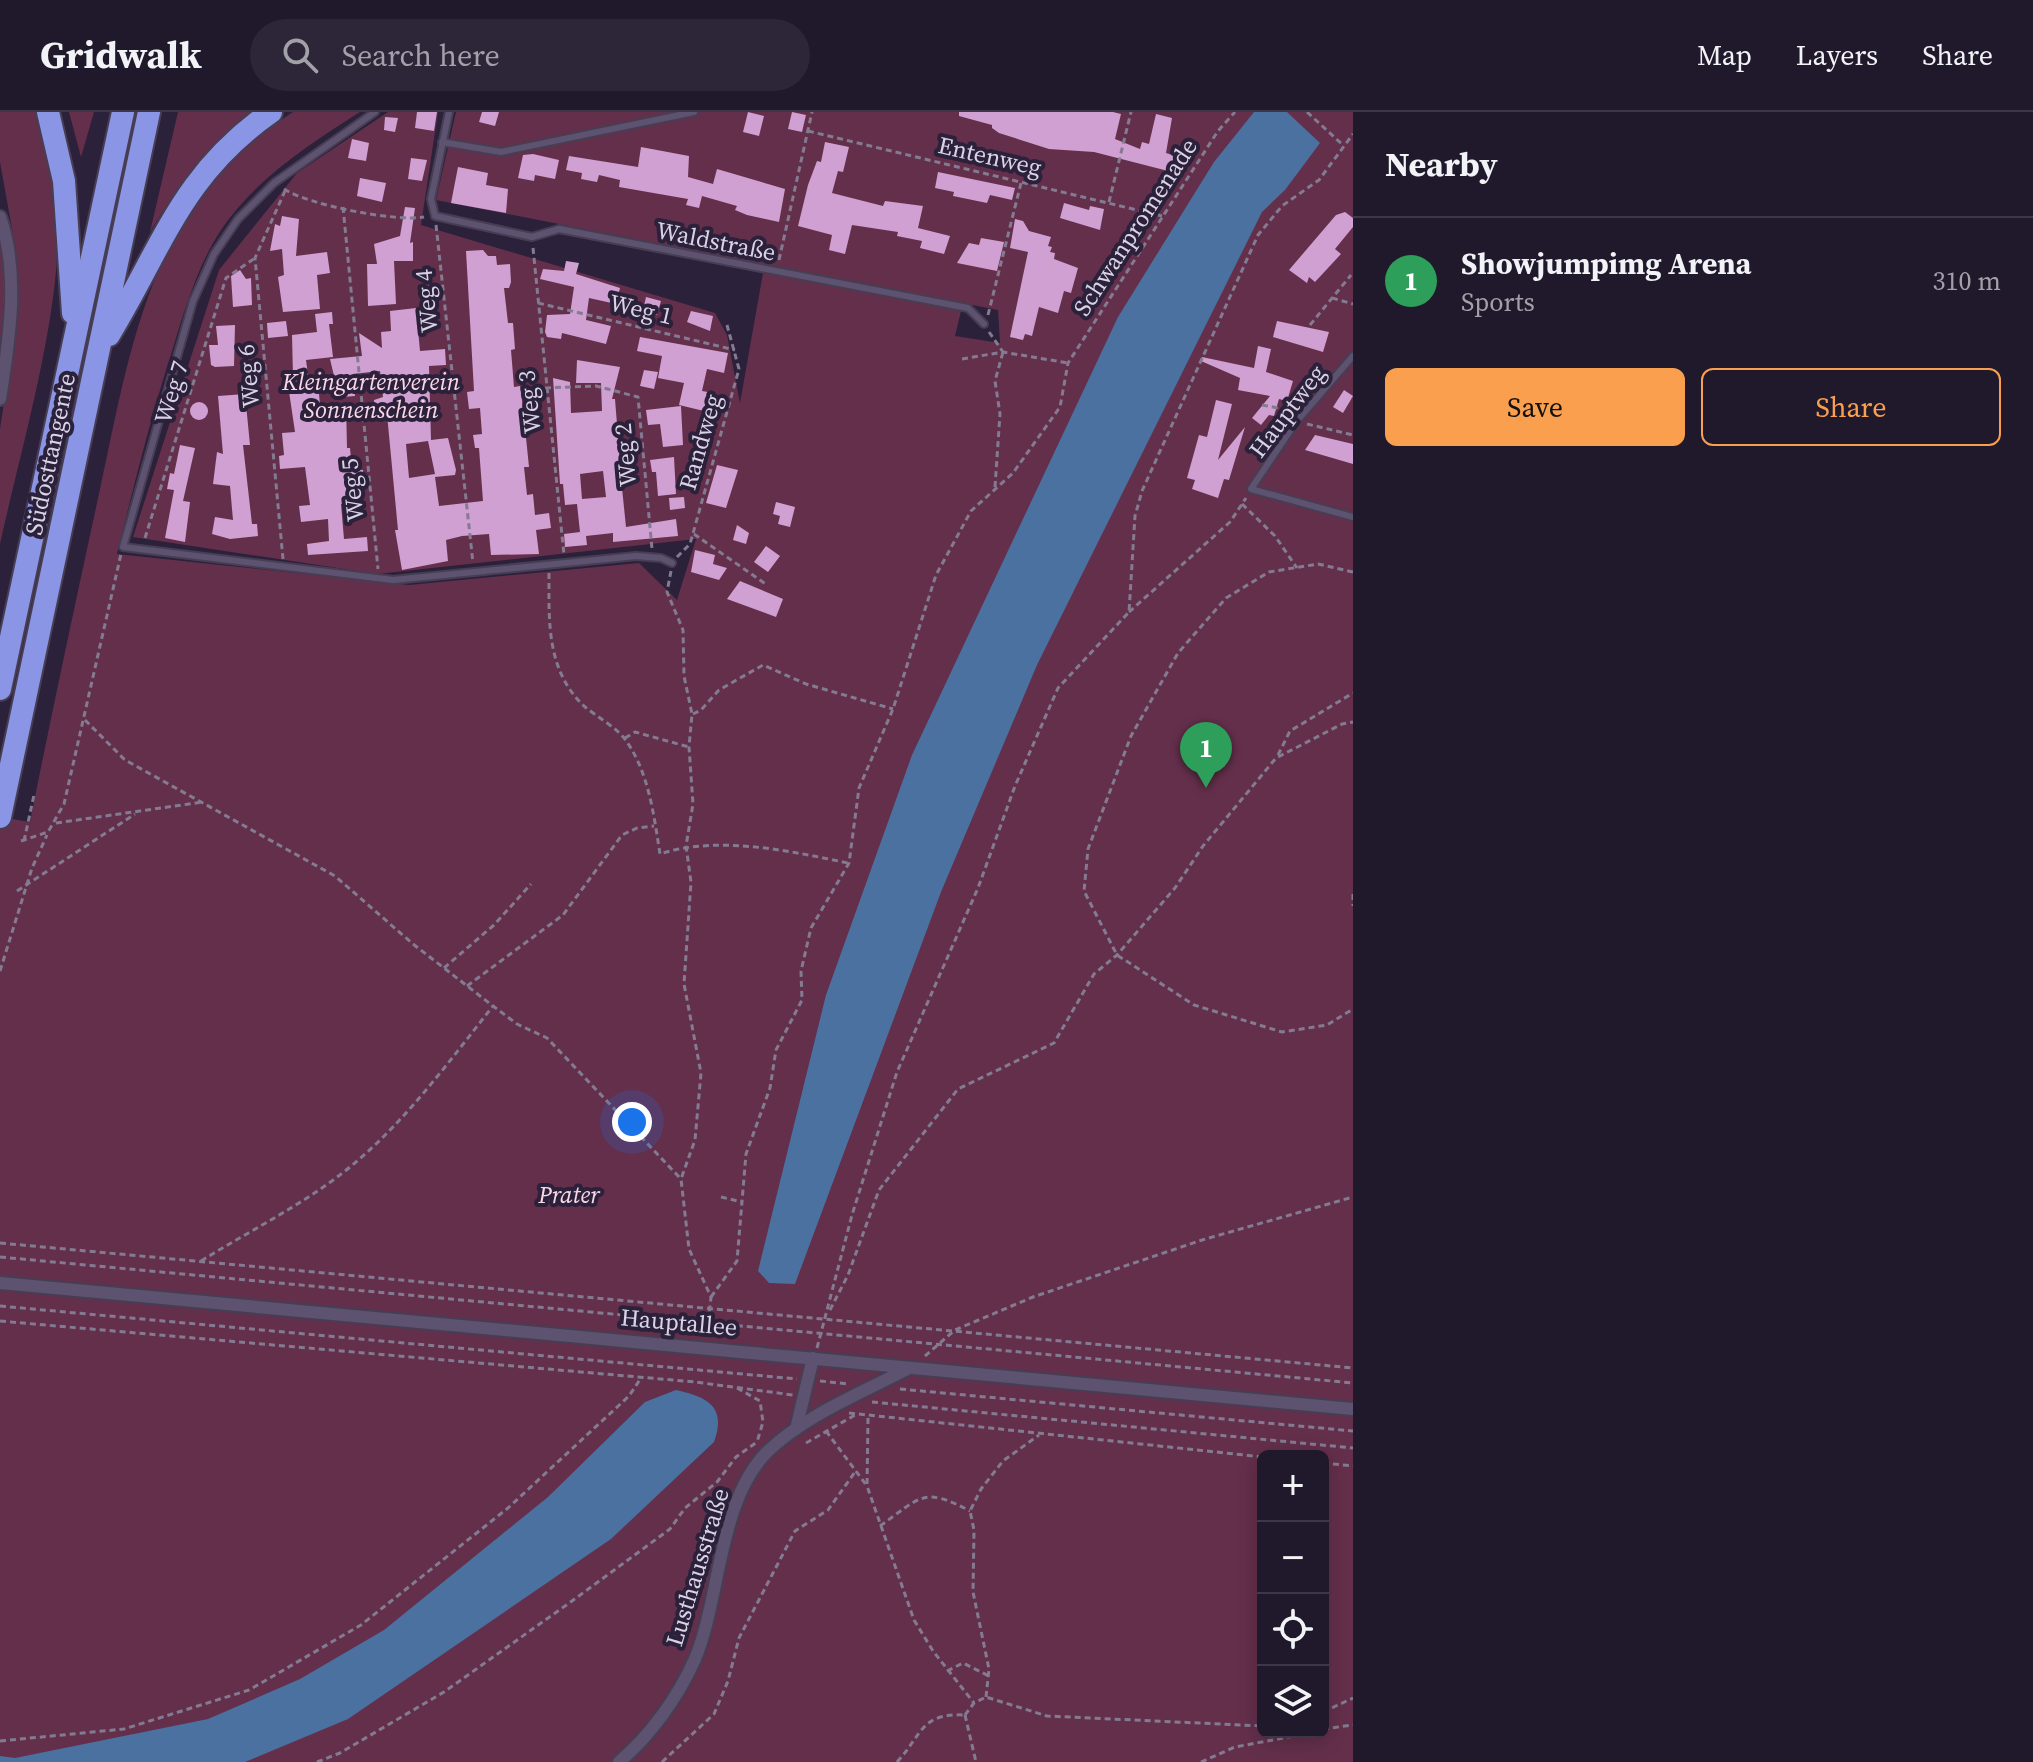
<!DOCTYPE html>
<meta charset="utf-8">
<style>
body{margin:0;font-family:"Source Serif 4",serif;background:#2d2638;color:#f1f3f6}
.controls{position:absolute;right:24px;bottom:24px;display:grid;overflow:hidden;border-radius:12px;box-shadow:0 4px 20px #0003}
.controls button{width:72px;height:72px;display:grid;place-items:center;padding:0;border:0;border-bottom:2px solid #3d3848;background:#20192c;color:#f1f3f6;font:40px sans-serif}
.you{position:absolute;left:632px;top:1010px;width:28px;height:28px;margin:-20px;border:6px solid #fff;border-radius:50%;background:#1a73e8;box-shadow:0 0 0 12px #1a73e833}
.badge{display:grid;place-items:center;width:52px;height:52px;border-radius:50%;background:#fa9f4e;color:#fff;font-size:26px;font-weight:700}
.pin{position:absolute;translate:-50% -66px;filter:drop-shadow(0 2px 4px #0008)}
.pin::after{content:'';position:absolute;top:42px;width:28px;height:24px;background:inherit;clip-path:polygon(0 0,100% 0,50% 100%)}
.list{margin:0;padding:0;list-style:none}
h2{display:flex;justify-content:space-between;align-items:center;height:104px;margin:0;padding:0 32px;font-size:34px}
h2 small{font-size:26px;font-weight:400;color:#a2a0a9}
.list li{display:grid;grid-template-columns:52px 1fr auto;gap:24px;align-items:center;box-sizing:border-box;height:128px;padding:0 32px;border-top:2px solid #3d3848}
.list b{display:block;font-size:30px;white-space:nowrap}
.list p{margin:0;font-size:26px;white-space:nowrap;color:#a2a0a9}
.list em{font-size:26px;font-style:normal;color:#a2a0a9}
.actions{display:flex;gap:16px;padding:24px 32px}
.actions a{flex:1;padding:18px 0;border:2px solid #fa9f4e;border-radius:12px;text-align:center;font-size:28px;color:#fa9f4e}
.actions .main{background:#fa9f4e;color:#111}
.icon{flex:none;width:44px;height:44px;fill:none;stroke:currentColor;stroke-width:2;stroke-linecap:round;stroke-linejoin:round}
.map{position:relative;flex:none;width:1353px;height:1650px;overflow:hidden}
header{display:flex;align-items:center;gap:48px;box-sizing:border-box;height:112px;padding:0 40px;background:#20192c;border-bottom:2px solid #3d3848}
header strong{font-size:38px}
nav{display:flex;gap:44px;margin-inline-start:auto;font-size:28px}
.search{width:560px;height:72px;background:#2d2638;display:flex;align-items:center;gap:20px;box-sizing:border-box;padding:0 28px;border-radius:44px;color:#a2a0a9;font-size:30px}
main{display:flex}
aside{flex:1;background:#20192c}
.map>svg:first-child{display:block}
.green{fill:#642f4b;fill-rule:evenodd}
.water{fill:#4a71a0}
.building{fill:#cfa0d1;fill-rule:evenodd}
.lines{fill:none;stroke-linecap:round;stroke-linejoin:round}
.lane-casing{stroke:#473e54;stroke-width:10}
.street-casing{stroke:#473e54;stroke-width:16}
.highway-casing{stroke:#473e54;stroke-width:26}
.path{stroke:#837b91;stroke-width:3;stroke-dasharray:6 4;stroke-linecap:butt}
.lane{stroke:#5d5370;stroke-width:6}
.street{stroke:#5d5370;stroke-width:12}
.highway{stroke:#8b95e6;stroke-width:22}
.labels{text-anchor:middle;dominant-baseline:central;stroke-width:8;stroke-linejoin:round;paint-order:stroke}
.street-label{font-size:24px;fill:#d9d3e5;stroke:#2b213b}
.park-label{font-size:24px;font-style:italic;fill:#fcd7e8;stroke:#2b213b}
</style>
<header>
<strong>Gridwalk</strong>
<div class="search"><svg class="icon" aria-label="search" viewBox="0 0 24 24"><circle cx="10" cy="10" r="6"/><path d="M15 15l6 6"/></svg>Search here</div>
<nav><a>Map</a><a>Layers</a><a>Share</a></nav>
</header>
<main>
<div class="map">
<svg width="1353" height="1650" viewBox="0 0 1353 1650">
<rect width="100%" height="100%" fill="#2b213b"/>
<g class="green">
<path d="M0,0H38C47,38 57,75 58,114C59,210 21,336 0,432V317L14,224L16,139L0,50Z"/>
<path d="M69,0H94L81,45Z"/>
<path d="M178,0H252C208,30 177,76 150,120Z"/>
<path d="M293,0H360C311,31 254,68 221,118C198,153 185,196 173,236C151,304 134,373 117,442L409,473L639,451L677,488L696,427L377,462L133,425L219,158L297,61L388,0H438L421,113L715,201L727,223L740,291L763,161L961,199L955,224L1000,231L998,198L436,88L456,0H1353V1650H0V705L30,710C52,599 76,488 100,377C118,295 132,208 171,132C199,77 241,33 293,0ZM1263,1344H1323V1620H1263Z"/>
<path d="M0,123C10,169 7,221 0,267Z"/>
</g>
<g class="water">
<path d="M1254,0H1287L1320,31L1285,78L1262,100L1037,553L941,780L795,1172L769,1171L758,1159L826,883L912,643L1118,205L1214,50Z"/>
<path d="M676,1278C707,1285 727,1294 714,1330L611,1427L348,1607L245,1650H0V1644L15,1646L208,1607L300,1567L384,1518L548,1385L645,1290Z"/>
</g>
<g class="building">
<path d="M417,0H437L434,19L415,16Z"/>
<path d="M482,0H499L495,14L479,10Z"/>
<path d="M748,0L764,4L759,24L743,20Z"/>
<path d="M792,0L806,3L802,20L788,17Z"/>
<path d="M959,0H1113L1121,2L1115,27L1140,37L1142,30L1149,32L1156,2L1172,6L1166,41L1176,44L1172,60L1094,40L1049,37L999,21L992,16V13L959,4Z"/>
<path d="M385,5L398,6L395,20L384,18Z"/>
<path d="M352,27L369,31L366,49L348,46Z"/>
<path d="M825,30L849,35L843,60L838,59L832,81L883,94L885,89L923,94L918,116L950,124L944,142L920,136L922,129L897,124L898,120L852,113L845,142L829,138L832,123L798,114L808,73L817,49L821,50Z"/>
<path d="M641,35L689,44L688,65L713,72L717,57L785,77L779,110L747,103L735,98L737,94L702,84L699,96L686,93L688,87L619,75L620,68L599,63L597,70L581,67L582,61L566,58L569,44L638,55Z"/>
<path d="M533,42L559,48L555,67L535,63L534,69L518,66L523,43Z"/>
<path d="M411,46L427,48L422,69L408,67Z"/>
<path d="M458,55L488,61L486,73L508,77L506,101L451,91Z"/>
<path d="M938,60L1015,76L1012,88L990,83L987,91L953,84L954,80L935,76Z"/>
<path d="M360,66L386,71L382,90L357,84Z"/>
<path d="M1064,91L1089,98L1090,94L1104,97L1100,118L1060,106Z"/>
<path d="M405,95L415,96L410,131L413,130V149H394L396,192L368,194L367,152H377L374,132L400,124Z"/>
<path d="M1345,100L1353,106V115L1335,137L1341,142L1315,170L1309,165L1307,171L1289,158L1336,103Z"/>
<path d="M282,104L299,107L296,144L327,140L330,161L317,163L320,197L283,200L278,165L284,163L282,137L270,139L275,112L280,114Z"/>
<path d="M1015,107L1023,109L1029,119L1051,125L1048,134L1052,135L1050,140L1055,141L1054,147L1078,156L1071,181L1064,179L1058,201L1039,195L1032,224L1025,222L1023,228L1010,225L1028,140L1010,136Z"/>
<path d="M981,126L1004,130L997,159L957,151L969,131L979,133Z"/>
<path d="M483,138L488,144H496L497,153L510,152L511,170L509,176H504L508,211H513L515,237L511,238L514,275L520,274L523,296L529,355H524L527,383L533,382L535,403L549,401L551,416L536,418L539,442L491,443L489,422L462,424L446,428L448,449L402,458L395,418H398L387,302L375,300L374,288L383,285L380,259L353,262L355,284L342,285L340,263L334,264L330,247L362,244L359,221L382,236L381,220L391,219L390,199L416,196L420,239L445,237L446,253L429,254L431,328L448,326L456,358L455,363L435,365L439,394L483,389L479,336H475L473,323L482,322L480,296L469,297L467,280L474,279L466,139ZM428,329L435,362L409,366L406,332Z"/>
<path d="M566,149L579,151L576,162L620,176L616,192L589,186L586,208L611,214L606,232L562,221L561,227L547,225L545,220L547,203L570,202L574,175L540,167L543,157L564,159Z"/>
<path d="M240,158L246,167L251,166L252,193L233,195L231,164Z"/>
<path d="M438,172L440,187L424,189L423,174Z"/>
<path d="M646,185L661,189L657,203L643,199Z"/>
<path d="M691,199L713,204L710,219L687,210Z"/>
<path d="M332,200L333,212H329L333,245L306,248L309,270L318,269L320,294L346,291L347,336H350L352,357L363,358L364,371L346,375L348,392H341L344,427L367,425L368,439L308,443L307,432L329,429L328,407L301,410L299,394L310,393L305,355L280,357L279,344L284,343L282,321L295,320L287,266L293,265L292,223L317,220L315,202Z"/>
<path d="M286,209L288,224L268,226L267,211Z"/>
<path d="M1277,209L1329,220L1323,240L1273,225Z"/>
<path d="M235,213L234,254L215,255L211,253L209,233H218L216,214Z"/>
<path d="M640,225L728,241L724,261L707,257L702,279L708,280L704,299L679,293L684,271L658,266L662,244L637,239Z"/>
<path d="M1258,234L1271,237L1266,260L1293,269L1287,289L1279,287L1274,304L1269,303L1261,313L1252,306L1270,284L1238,278L1240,266L1201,249L1202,245L1254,256Z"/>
<path d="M577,248L620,255L612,287H615L620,350L624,349L626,366H621L626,415L676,407L678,424L613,430V421L586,424L587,433L565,435L564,422L580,420L577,392L565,393L563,372H560L553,266L570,270L571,301L602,299L601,271H576ZM603,359L606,385L582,387L580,362Z"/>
<path d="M644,258L658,260L654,277L640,274Z"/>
<path d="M1344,278L1353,284L1343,301L1333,295Z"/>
<path d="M245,282L250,333H243L252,412H257L258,424L230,427L212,422L215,405L233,408L230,374L213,372L217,340L223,342L218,284Z"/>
<path d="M1216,288L1232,292L1218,348L1245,315L1229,368L1224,367L1218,386L1192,377L1195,368L1187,366L1199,323L1207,325Z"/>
<circle cx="199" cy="299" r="9"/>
<path d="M681,294L683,333L663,335L660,312L648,313L646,298Z"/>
<path d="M1315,323L1353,332V352L1305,338Z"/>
<path d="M180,333L195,336L183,389L190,390L185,430L165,426L174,378L167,377L170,361L174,362Z"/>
<path d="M674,345L676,382L658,384L656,360H652L650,348Z"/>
<path d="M717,353L738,358L726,396L706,391Z"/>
<path d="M684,385L685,396L670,398L669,386Z"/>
<path d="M776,390L795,395L790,415L778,412L780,404L773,402Z"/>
<path d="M737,413L749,421L746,432L733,428Z"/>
<path d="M766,434L780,444L768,460L754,450Z"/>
<path d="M695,438L715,443L713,452L727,456L719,468L691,460Z"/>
<path d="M740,469L783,487L776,505L727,487Z"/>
</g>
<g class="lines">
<defs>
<g id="lane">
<path d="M375,0L274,71L238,107L214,142L193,189L123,435L393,468L636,444L661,446L672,451"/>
<path d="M449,0L431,87L435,104L532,125L559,117L968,196L984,212"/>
<path d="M442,30L501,40L694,0"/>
<path d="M1353,244L1296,310L1251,377L1353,405"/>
</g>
<g id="street">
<path d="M0,105C20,162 9,229 0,287"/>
<path d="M0,1171L1353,1297"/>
<path d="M796,1317L813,1246"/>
<path d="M619,1650C651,1623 678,1585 695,1547C721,1484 718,1390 767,1340C805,1303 862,1281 909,1256"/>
</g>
<g id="highway">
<path d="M48,0L64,69L73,201"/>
<path d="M109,223C163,134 181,63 271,0"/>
<path d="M0,577L123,0"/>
<path d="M0,705L149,0"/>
</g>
</defs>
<use href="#lane" class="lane-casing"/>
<use href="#street" class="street-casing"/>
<use href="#highway" class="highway-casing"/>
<g class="path">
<path d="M1307,0L1343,33"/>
<path d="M808,19L1162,104"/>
<path d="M284,77C308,93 396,110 424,105"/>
<path d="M1109,90L1131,0"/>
<path d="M343,95L378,457"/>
<path d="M436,113L473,451"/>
<path d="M533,136L564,443"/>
<path d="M779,148L812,0"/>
<path d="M1332,186L1353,192"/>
<path d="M538,191L735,238"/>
<path d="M988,203L1021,71"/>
<path d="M1310,213L1351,163"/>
<path d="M989,220L1003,240"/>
<path d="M962,247L1003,240L1068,251"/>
<path d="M545,276L596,274L638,285L652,437"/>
<path d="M1262,293L1294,299"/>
<path d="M1307,312L1353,323"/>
<path d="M995,375L1000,302L995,269L1003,240"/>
<path d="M1242,392L1275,424L1297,456"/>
<path d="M694,422L767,473"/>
<path d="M145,426L226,166L255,146"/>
<path d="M677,445L690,432L739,257L727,213"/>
<path d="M283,447L255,146L285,79"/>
<path d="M671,459L667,480L683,518L684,564L692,602L689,635L693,692L686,734L691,770L684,872L701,961L695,1028L681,1067L689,1137L711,1185L707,1223"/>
<path d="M1353,460L1318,452L1269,460L1226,486L1178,541L1131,624L1088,737L1084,779L1117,843L1194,893L1282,920L1327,913L1353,897"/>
<path d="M549,461C549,509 546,558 584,594C597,605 618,616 627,630C649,662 654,704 660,742C718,723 790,739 848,751"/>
<path d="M1129,500L1230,410L1246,386"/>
<path d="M693,602L701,598L719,578L763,553L806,572L893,597"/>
<path d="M85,608L125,648L335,764L413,832L493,894L517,912L547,926L681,1067"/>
<path d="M625,626L635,620L689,635"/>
<path d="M1278,643L1290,619L1353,581"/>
<path d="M56,711L203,690"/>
<path d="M21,729L48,720L64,692L121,442"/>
<path d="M24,729L34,683"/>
<path d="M17,779L135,702"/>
<path d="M1353,782V794"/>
<path d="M444,856L494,813L531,772"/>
<path d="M0,859L32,756L47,723"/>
<path d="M467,874L563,803L622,723L637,716L654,714"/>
<path d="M721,1085L742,1090"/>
<path d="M0,1131L1353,1256"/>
<path d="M0,1145L1353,1271"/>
<path d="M201,1149C254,1116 309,1090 356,1050C408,1006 451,947 493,894"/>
<path d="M711,1185L737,1149L746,1042L770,976L776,938L802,888L801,859L811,816L849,751L859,676L893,597L936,463L971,399L1013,361L1060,295L1068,251L1218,19L1235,0"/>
<path d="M0,1194L797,1267"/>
<path d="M830,1198L848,1163L879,1078L958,977L1054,931L1094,862L1117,843L1175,776L1203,734L1276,646L1342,612L1353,610"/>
<path d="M0,1209L695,1270L793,1283"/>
<path d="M817,1236L852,1103L897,960L978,776L1015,674L1058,576L1129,500L1135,404L1142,379L1258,123L1282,94L1319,68L1353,22"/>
<path d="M925,1244L955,1218L1033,1185L1202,1128L1353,1085"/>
<path d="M820,1269L849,1272"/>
<path d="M737,1276L760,1289L763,1310L757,1330"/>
<path d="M900,1277L1353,1319"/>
<path d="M872,1290L1353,1336"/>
<path d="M849,1301L1263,1345"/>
<path d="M868,1306L867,1374L914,1508L933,1539L974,1591"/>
<path d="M826,1319L867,1374"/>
<path d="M806,1331L855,1303"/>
<path d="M1323,1351L1353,1354"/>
<path d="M880,1414C921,1385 923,1374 970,1399"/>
<path d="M947,1559L963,1551L989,1564"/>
<path d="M986,1585L989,1557L973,1480L974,1418L970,1399L981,1377L1003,1349L1039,1323"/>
<path d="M1323,1600L1353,1586"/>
<path d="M965,1603L974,1591L986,1585L1047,1604L1263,1614"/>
<path d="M965,1603L976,1650"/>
<path d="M1323,1617L1353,1613"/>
<path d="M0,1629L124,1617L249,1578L361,1513L508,1396L629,1284L641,1266"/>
<path d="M317,1650L340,1641L444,1580L572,1489L670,1417L685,1396L717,1370L736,1345L757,1330"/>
<path d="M662,1650L714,1602L728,1569L739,1526L795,1419L828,1398L855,1360"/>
<path d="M897,1650C923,1622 920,1601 965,1603"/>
<path d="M1201,1650L1235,1635L1316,1620"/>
</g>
<use href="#lane" class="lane"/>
<use href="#street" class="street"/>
<use href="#highway" class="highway"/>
</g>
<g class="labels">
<g class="street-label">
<text transform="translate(990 44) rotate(13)">Entenweg</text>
<text transform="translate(1135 115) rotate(-57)">Schwanpromenade</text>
<text transform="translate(716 129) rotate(11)">Waldstraße</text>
<text transform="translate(426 189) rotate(-96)">Weg 4</text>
<text transform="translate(641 197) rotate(13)">Weg 1</text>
<text transform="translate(248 264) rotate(-95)">Weg 6</text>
<text transform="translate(171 280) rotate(-73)">Weg 7</text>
<text transform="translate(529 290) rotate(-96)">Weg 3</text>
<text transform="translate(1287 299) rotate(-53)">Hauptweg</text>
<text transform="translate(700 330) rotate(-74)">Randweg</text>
<text transform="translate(50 342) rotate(-78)">Südosttangente</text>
<text transform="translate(625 343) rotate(-95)">Weg 2</text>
<text transform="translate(352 378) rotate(-96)">Weg 5</text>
<text transform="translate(679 1210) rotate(5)">Hauptallee</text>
<text transform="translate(697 1455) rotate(-73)">Lusthausstraße</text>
</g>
<g class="park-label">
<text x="371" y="269">Kleingartenverein<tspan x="371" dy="28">Sonnenschein</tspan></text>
<text x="569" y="1082">Prater</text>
</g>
</g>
</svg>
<div class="controls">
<button>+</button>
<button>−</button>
<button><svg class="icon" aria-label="locate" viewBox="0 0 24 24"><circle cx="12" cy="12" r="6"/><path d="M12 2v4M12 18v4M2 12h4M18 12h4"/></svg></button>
<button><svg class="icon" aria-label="layers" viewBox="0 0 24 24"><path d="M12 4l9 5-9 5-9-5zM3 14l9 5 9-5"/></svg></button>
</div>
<div class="you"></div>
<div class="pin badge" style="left:1206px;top:676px;background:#2e9e5b">1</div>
</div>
<aside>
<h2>Nearby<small></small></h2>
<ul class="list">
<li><span class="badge" style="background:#2e9e5b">1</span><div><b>Showjumpimg Arena</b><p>Sports</p></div><em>310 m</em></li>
</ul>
<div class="actions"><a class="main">Save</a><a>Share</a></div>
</aside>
</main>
